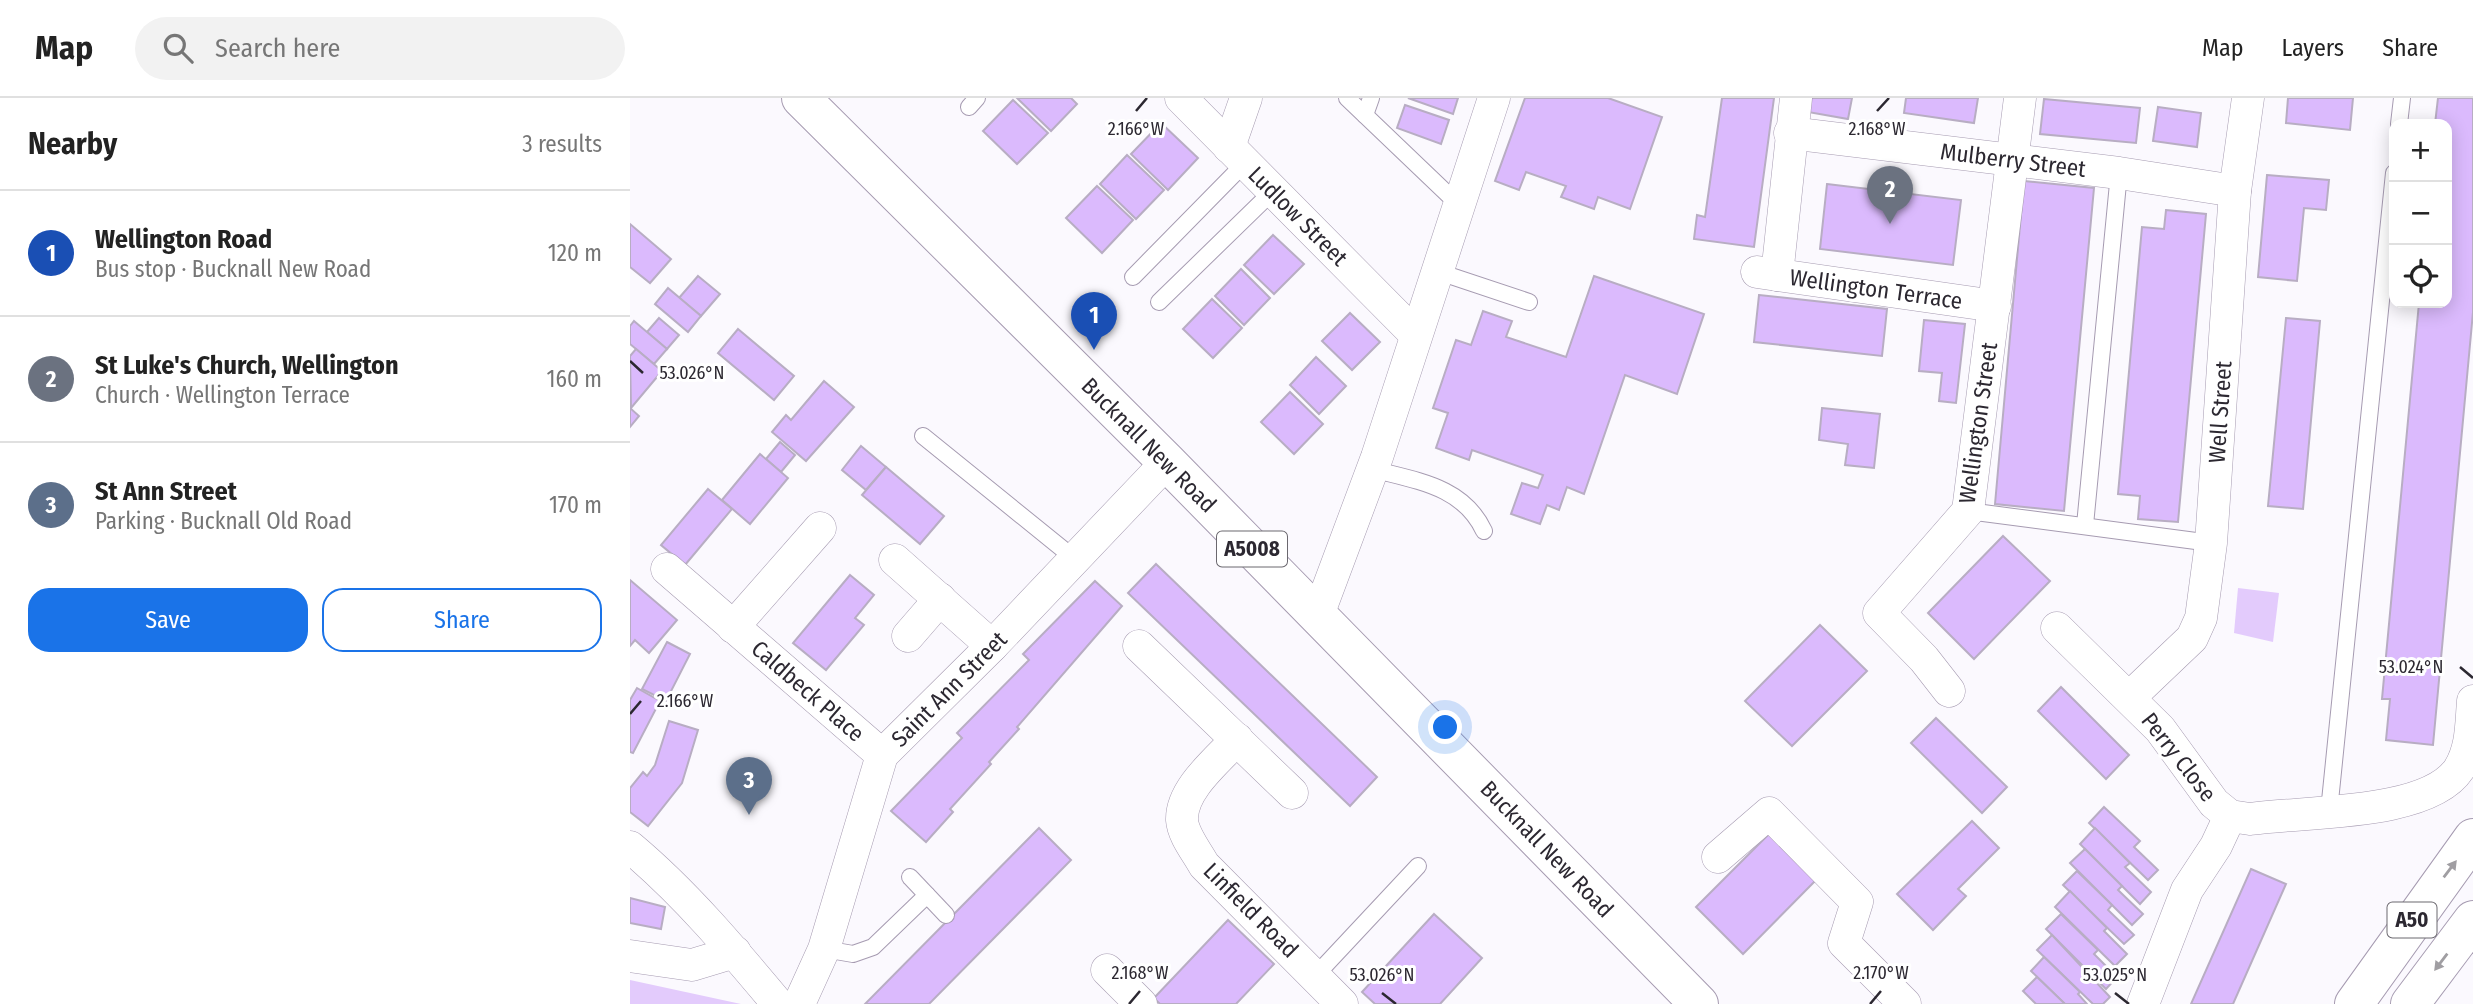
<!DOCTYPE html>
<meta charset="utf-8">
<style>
body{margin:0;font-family:"Fira Sans Condensed",sans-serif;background:#f2f2f2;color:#222}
.controls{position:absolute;right:21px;top:21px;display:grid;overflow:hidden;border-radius:14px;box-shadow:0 4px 18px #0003}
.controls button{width:63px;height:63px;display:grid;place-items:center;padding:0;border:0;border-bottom:2px solid #e0e0e0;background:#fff;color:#222;font:35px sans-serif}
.you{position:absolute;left:816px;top:630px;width:24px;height:24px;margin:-18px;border:5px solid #fff;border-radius:50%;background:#1a73e8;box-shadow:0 0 0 10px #1a73e833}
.badge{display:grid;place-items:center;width:46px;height:46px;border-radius:50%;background:#1a73e8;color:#fff;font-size:23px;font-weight:700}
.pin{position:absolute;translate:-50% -58px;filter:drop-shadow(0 2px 4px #0008)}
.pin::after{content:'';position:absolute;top:37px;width:24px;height:21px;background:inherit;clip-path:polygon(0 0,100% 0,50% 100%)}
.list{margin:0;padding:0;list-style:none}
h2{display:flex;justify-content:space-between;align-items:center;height:91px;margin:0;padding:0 28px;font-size:30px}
h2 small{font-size:23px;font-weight:400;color:#767676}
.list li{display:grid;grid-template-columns:46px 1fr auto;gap:21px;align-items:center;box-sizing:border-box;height:126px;padding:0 28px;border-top:2px solid #e0e0e0}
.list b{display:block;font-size:26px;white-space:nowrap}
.list p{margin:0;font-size:23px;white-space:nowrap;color:#767676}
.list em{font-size:23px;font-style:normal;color:#767676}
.actions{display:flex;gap:14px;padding:21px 28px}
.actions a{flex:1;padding:16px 0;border:2px solid #1a73e8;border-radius:21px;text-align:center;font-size:24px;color:#1a73e8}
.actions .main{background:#1a73e8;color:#fff}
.icon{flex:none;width:38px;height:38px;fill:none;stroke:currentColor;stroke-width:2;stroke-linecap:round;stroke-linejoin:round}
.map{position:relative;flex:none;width:1843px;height:906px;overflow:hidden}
header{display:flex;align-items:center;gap:42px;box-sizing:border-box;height:98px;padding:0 35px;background:#fff;border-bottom:2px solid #e0e0e0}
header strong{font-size:33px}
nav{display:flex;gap:38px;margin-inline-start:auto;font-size:24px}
.search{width:490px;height:63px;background:#f2f2f2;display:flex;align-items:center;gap:18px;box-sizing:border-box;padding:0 24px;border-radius:38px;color:#767676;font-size:26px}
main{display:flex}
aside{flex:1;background:#fff}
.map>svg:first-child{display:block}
.green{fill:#e3cbfc}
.building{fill:#dbbafd;stroke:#b8adc3;stroke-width:2}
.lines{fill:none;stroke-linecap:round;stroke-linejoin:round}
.lane-casing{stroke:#a69bb1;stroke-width:18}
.street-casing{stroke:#a69bb1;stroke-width:33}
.primary-casing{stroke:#a69bb1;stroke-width:40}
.highway-casing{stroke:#a69bb1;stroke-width:40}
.lane{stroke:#fff;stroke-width:16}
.street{stroke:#fff;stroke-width:32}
.primary{stroke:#fff;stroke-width:38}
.highway{stroke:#fff;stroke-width:38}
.oneway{fill:#a09ea2}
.ticks{fill:none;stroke:#2c2831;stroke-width:2.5}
.labels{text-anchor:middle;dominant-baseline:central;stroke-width:6;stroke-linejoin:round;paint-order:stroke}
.shield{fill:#fff;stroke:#6b686f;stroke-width:2}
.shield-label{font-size:21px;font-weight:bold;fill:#2c2831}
.street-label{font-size:23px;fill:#2c2831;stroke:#fff}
.ticks-label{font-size:18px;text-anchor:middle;fill:#2c2831;stroke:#fff;stroke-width:6;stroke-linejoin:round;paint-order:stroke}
</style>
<header>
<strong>Map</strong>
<div class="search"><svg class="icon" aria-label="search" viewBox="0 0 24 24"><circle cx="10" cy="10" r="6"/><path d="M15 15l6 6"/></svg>Search here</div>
<nav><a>Map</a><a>Layers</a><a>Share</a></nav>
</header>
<main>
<aside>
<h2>Nearby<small>3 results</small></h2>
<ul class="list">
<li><span class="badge" style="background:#1a4fb4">1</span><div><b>Wellington Road</b><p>Bus stop · Bucknall New Road</p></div><em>120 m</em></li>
<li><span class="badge" style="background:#6b7280">2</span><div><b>St Luke's Church, Wellington</b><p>Church · Wellington Terrace</p></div><em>160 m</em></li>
<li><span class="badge" style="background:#5c6f8a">3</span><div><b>St Ann Street</b><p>Parking · Bucknall Old Road</p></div><em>170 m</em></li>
</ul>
<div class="actions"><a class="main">Save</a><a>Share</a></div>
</aside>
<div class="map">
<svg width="1843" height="906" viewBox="0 0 1843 906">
<rect width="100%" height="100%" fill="#fbf9fe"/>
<g class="green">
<path d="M1608,490L1649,495L1643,544L1604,535Z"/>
<path d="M0,882L111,906H0Z"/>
</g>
<g class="building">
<path d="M387,0H441L447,6L421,33Z"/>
<path d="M778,0H828L823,16Z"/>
<path d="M895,0H978L1032,19L1000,111L968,99L964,111L931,99L936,88L896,74L889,92L865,83Z"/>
<path d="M1092,0H1144L1124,149L1064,141L1067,117L1075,119Z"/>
<path d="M1181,0H1222L1218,21L1178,14Z"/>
<path d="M1276,0H1348L1344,25L1274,15Z"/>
<path d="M1658,0H1723L1720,32L1656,25Z"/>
<path d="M1808,0H1843V214L1803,647L1756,642L1760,601H1752L1789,205H1817V26H1805Z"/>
<path d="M1414,1L1510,10L1506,45L1410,36Z"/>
<path d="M383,2L418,35L387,66L353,33Z"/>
<path d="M775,7L819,22L811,46L767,30Z"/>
<path d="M1528,9L1571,15L1567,49L1523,43Z"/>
<path d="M531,25L568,60L538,92L501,56Z"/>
<path d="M497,57L534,92L506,121L470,86Z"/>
<path d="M1637,77L1699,82L1696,112L1674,110L1667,183L1628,179Z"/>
<path d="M1394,83L1464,90L1434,413L1365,406Z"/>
<path d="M1197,86L1331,102L1323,167L1190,151Z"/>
<path d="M467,88L503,122L472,155L436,120Z"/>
<path d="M1536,112L1576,116L1548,424L1508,421L1510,398L1488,396L1512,129L1534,131Z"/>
<path d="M0,126L41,161L20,185L0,169Z"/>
<path d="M643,137L674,166L644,196L614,167Z"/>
<path d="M611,171L640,200L614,227L585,198Z"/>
<path d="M68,178L90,196L71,218L49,200Z"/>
<path d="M964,178L1074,216L1047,296L995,277L954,396L937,389L929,412L917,407L910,426L881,416L892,385L908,390L913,377L842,352L839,362L806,350L818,315L803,310L826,242L841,247L853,213L882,223L876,239L936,259Z"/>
<path d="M38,190L71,218L58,234L25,206Z"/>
<path d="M1129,197L1257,211L1252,258L1124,244Z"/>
<path d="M582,201L612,230L583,260L553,231Z"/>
<path d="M720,215L750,244L722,272L692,243Z"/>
<path d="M29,220L49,237L37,251L17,234Z"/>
<path d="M1656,220L1690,223L1673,411L1638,408Z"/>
<path d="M1294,222L1335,226L1326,305L1309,303L1312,275L1289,273Z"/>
<path d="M4,223L37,251L24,266L0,246V228Z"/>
<path d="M108,231L164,278L144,302L88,255Z"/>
<path d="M6,251L32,273L1,310L0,258Z"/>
<path d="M686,259L716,288L689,316L660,287Z"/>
<path d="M194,283L224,309L176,363L142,334L156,317L161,322Z"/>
<path d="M660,294L693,326L664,356L631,324Z"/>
<path d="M0,310L9,318L0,329Z"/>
<path d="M1192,310L1250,316L1244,370L1215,367L1218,346L1189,342Z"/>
<path d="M150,344L165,357L151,374L136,361Z"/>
<path d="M231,348L256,369L236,392L212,372Z"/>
<path d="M130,356L158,380L120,426L92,402Z"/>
<path d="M256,369L314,418L290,446L232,397Z"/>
<path d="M78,391L102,411L55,467L31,447Z"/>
<path d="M1373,438L1420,483L1344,561L1298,515Z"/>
<path d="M526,466L747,679L720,708L498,495Z"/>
<path d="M220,477L244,497L225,520L234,527L196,572L163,545Z"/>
<path d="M0,482L47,522L19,555L5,542L0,548Z"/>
<path d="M465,483L492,508L387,629L389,631L359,664L361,666L320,711L323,714L296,744L261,713L332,640L327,635L399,562L393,556Z"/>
<path d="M1190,527L1237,573L1162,648L1115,603Z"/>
<path d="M37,544L60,556L36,603L12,591Z"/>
<path d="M1431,589L1499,657L1476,681L1408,613Z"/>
<path d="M7,590L30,603L3,655L0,654V602Z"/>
<path d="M1306,620L1377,689L1352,715L1281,645Z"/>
<path d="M39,623L68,632L52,685L18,728L0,714V690L13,674L17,678L25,667Z"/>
<path d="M1474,709L1510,743L1504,749L1528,772L1518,782L1459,725Z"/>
<path d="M1342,723L1369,750L1328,791L1336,798L1303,832L1267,796Z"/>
<path d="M409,730L441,762L299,906H235Z"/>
<path d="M1465,730L1500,765L1495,769L1521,794L1510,806L1450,746Z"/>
<path d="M1143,732L1190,778L1113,856L1066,809Z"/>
<path d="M1455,751L1492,788L1488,792L1513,816L1502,827L1440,765Z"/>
<path d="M1621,771L1656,786L1603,906H1561Z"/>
<path d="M1447,773L1482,807L1478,812L1504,837L1494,846L1433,787Z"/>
<path d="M1440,793L1477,830L1474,833L1497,856L1485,868L1425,809Z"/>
<path d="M0,800L35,809L31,831L0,825Z"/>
<path d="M804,816L852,860L810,906H745L732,894Z"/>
<path d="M1431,816L1468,852L1464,856L1487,879L1476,891L1416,831Z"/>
<path d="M598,822L644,866L606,906H530L524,900Z"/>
<path d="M1422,837L1480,899L1473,906H1463L1407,852Z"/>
<path d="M1414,859L1450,894L1448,896L1457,906H1435L1401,873Z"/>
<path d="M1407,879L1435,906H1406L1393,893Z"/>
</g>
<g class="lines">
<defs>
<g id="lane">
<path d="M717,0L829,107"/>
<path d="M339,9L347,0"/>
<path d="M735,17L741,0"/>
<path d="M1769,26L1772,0"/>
<path d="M806,173L899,204"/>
<path d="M503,179L615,65"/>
<path d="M529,204L643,93"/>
<path d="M293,338L445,461"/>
<path d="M742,371C787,383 833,388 854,433"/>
<path d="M1338,413L1581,445"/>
<path d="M1455,427L1489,75"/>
<path d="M1699,713L1764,75"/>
<path d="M280,779L316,817"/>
<path d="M194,851L223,856L243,849L297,797"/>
<path d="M686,877L788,768"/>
</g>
<g id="street">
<path d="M551,0L785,236"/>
<path d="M1160,35L1489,75L1605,93"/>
<path d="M599,49L616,0"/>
<path d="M1127,174L1365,208"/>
<path d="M1147,177L1166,0"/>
<path d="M265,462L362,548"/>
<path d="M37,471L252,657"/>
<path d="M688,517L747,359L864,0"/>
<path d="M103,529L190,430"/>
<path d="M1427,530L1530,631L1584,705L1600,718L1620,721C1674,713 1798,718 1829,671C1842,650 1841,626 1843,603"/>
<path d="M278,538L310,501"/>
<path d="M509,548L662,695"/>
<path d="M1319,593L1294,561L1249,515L1338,413L1390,0"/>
<path d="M1500,599L1562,540L1571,520L1581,445L1605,93L1618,0"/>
<path d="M607,641C588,662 551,691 552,722C553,737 567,754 574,767L712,906"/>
<path d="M0,749C55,795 102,851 148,906"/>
<path d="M1088,759L1139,715L1227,804L1214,845L1275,906"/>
<path d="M0,858L62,867L105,854"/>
<path d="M477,872L511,906"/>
<path d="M169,906L194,851L252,657L362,548L537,364"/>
<path d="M1513,906L1557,792L1586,748L1600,718"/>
</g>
<path id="primary" d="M171,0L537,364L1069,906"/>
<g id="highway">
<path d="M1724,906L1843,740"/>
<path d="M1780,906L1843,822"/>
</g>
</defs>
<use href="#lane" class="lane-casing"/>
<use href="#street" class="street-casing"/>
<use href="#primary" class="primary-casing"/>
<use href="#highway" class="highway-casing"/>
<use href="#lane" class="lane"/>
<use href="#street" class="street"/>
<use href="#primary" class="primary"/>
<use href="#highway" class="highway"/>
</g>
<defs><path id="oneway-solid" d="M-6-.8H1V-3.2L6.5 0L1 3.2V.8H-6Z" transform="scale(1.75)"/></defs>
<g class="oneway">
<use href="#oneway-solid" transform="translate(1820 771) rotate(-53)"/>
<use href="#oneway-solid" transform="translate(1811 864) rotate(127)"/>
</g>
<path class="ticks" d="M506,13L517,0M1247,13L1259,0M0,263L13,275M1830,569L1843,580M0,616L11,603M752,895L766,906M1485,895L1499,906M499,906L510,893M1240,906L1251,893"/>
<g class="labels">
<g class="shield">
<rect x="587" y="433.5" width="70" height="35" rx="5"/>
<rect x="1757.5" y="804.5" width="49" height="35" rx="5"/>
</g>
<g class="shield-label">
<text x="622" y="451">A5008</text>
<text x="1782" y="822">A50</text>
</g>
<g class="street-label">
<text transform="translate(1383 62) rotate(7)">Mulberry Street</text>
<text transform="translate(668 118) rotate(45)">Ludlow Street</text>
<text transform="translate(1246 191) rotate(8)">Wellington Terrace</text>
<text transform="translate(1590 314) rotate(-86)">Well Street</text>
<text transform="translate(1348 325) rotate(-82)">Wellington Street</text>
<text transform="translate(519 347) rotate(45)">Bucknall New Road</text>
<text transform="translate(319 591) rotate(-45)">Saint Ann Street</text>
<text transform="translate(178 593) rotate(41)">Caldbeck Place</text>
<text transform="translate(1549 659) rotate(52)">Perry Close</text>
<text transform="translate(917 751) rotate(46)">Bucknall New Road</text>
<text transform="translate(621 812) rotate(45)">Linfield Road</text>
</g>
</g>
<g class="ticks-label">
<text x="506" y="37">2.166°W</text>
<text x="1247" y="37">2.168°W</text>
<text x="62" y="281">53.026°N</text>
<text x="1781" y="575">53.024°N</text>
<text x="55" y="609">2.166°W</text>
<text x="510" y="881">2.168°W</text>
<text x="1251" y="881">2.170°W</text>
<text x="752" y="883">53.026°N</text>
<text x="1485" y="883">53.025°N</text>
</g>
</svg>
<div class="controls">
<button>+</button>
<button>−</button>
<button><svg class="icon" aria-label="locate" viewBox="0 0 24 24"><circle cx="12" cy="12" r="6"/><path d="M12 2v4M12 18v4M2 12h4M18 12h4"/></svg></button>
</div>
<div class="you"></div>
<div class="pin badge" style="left:464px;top:252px;background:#1a4fb4">1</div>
<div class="pin badge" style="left:1260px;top:126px;background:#6b7280">2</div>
<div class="pin badge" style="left:119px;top:717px;background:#5c6f8a">3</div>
</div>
</main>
